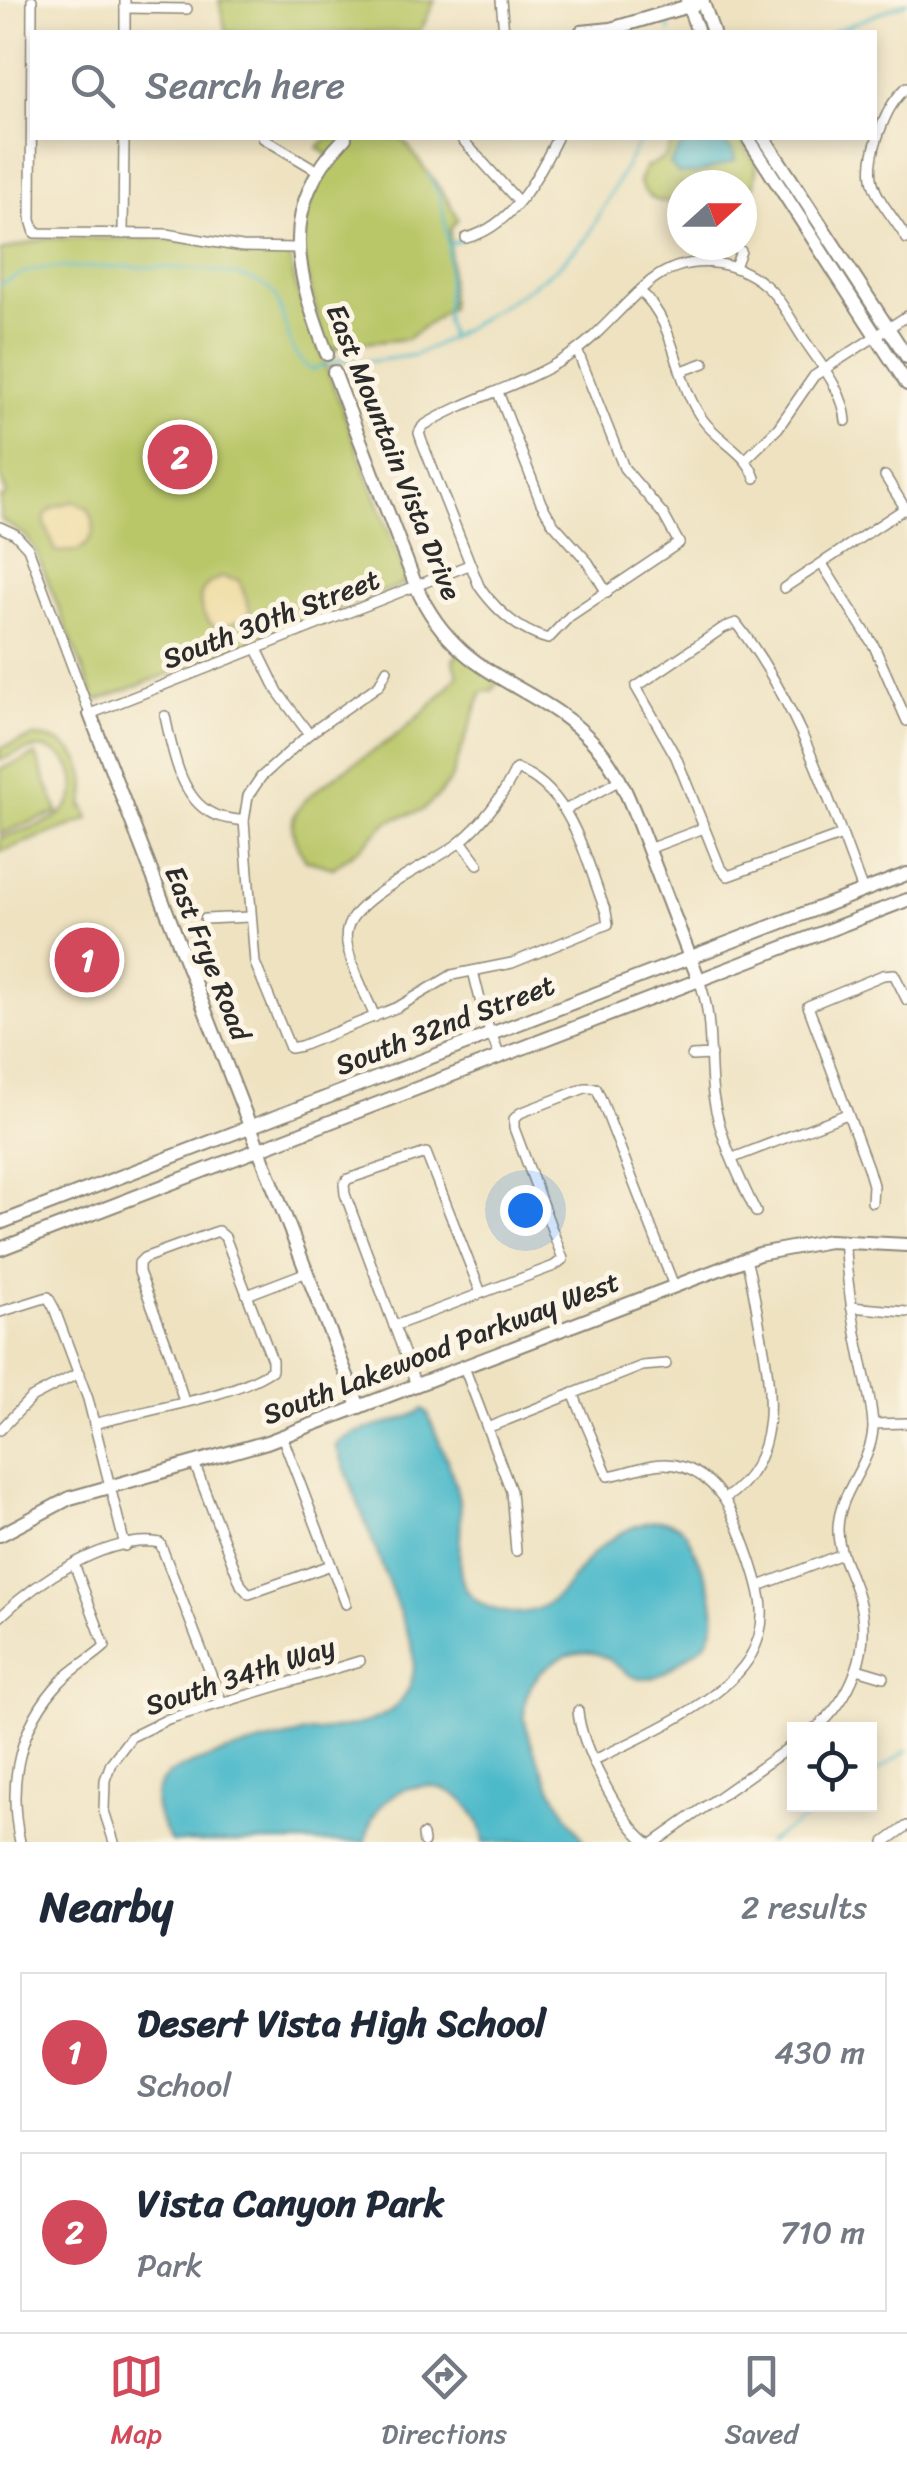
<!DOCTYPE html>
<style>
body{margin:0;font-family:Sriracha,sans-serif;background:#f2f2f3;color:#1f2937}
.controls{position:absolute;right:30px;bottom:30px;display:grid;overflow:hidden;border-radius:0px;box-shadow:0 5px 15px #0003}
.controls button{width:90px;height:90px;display:grid;place-items:center;padding:0;border:0;border-bottom:2px solid #e0e1e3;background:#fff;color:#1f2937;font:50px sans-serif}
.compass{position:absolute;left:667px;top:170px;width:90px;height:90px;border-radius:50%;background:#fff;box-shadow:0 5px 15px #0003;rotate:69deg}
.you{position:absolute;left:525px;top:1210px;width:35px;height:35px;margin:-25px;border:8px solid #fff;border-radius:50%;background:#1a73e8;box-shadow:0 0 0 15px #1a73e833}
.badge{display:grid;place-items:center;width:65px;height:65px;border-radius:50%;background:#d1495b;color:#fff;font-size:32px;font-weight:700}
.pin{position:absolute;translate:-50% -50%;border:5px solid #fff;box-shadow:0 2px 10px #0006}
.list{margin:0;padding:0;list-style:none}
h2{display:flex;justify-content:space-between;align-items:center;height:130px;margin:0;padding:0 40px;font-size:42px}
h2 small{font-size:32px;font-weight:400;color:#747a83}
.list li{display:grid;grid-template-columns:65px 1fr auto;gap:30px;align-items:center;box-sizing:border-box;height:160px;margin:0 20px 20px;padding:0 20px;border:2px solid #e0e1e3;border-radius:0px}
.list b{display:block;font-size:38px;white-space:nowrap}
.list p{margin:0;font-size:32px;white-space:nowrap;color:#747a83}
.list em{font-size:32px;font-style:normal;color:#747a83}
.icon{flex:none;width:55px;height:55px;fill:none;stroke:currentColor;stroke-width:2;stroke-linecap:round;stroke-linejoin:round}
.map{position:relative;flex:none;width:907px;height:1842px;overflow:hidden}
.search{position:absolute;background:#fff;box-shadow:0 5px 15px #0003;left:30px;right:30px;top:30px;height:110px;display:flex;align-items:center;gap:25px;box-sizing:border-box;padding:0 35px;border-radius:0px;color:#747a83;font-size:38px}
.sheet{height:490px;background:#fff}
nav{display:flex;justify-content:space-around;align-items:center;box-sizing:border-box;height:140px;border-top:2px solid #e0e1e3;background:#fff;font-size:28px;color:#747a83}
nav a{display:grid;justify-items:center;gap:5px}
nav .on{color:#d1495b}
.map>svg:first-child{display:block}
.green{fill:#bac769;stroke:#72794a;stroke-width:2.5}
.sand{fill:#eeda9e;stroke:#8c8264;stroke-width:2.5}
.water{fill:#4ebaca;stroke:#3c727a;stroke-width:2.5}
.lines{fill:none;stroke-linecap:round;stroke-linejoin:round}
.stream{stroke:#4ebaca;stroke-width:2.5}
.street-casing{stroke:#8c8676;stroke-width:12}
.secondary-casing{stroke:#8c8676;stroke-width:16}
.street{stroke:#fff;stroke-width:9}
.secondary{stroke:#fff;stroke-width:12}
.labels{text-anchor:middle;dominant-baseline:central;stroke-width:10;stroke-linejoin:round;paint-order:stroke}
.street-label{font-size:28px;fill:#2b2b2b;stroke:#fcf5e5}
</style>
<div class="map">
<svg width="907" height="1842" viewBox="0 0 907 1842">
<rect width="100%" height="100%" fill="#fcf5e5"/>
<filter id="ink" filterUnits="userSpaceOnUse"><feTurbulence type="fractalNoise" baseFrequency=".01" numOctaves="2"/><feDisplacementMap in="SourceGraphic" scale="20" xChannelSelector="R" yChannelSelector="G"/><feConvolveMatrix kernelMatrix="1 2 1 2 8 2 1 2 1" color-interpolation-filters="sRGB"/></filter>
<filter id="wash" filterUnits="userSpaceOnUse"><feTurbulence type="fractalNoise" baseFrequency=".0048" numOctaves="4" result="noise"/><feDisplacementMap in="SourceGraphic" scale="40" xChannelSelector="R" yChannelSelector="G"/><feGaussianBlur stdDeviation="2.25" result="paint"/><feColorMatrix in="noise" values="0 0 0 0 0 0 0 0 0 0 0 0 0 0 0 0 0 1.4 0 .05"/><feComposite in="paint" operator="in"/></filter>
<g filter="url(#wash)">
<rect width="100%" height="100%" fill="#eee2c1"/>
<g class="green">
<path d="M219,0H435L420,32H226Z"/>
<path d="M328,138H402L448,200L458,219L450,230V308L407,339L342,345L327,354L297,237L329,155L318,148Z"/>
<path d="M674,138H741L757,165L753,190L742,193V185H682V200C660,203 649,204 639,181L645,168L664,158Z"/>
<path d="M48,238L169,239L289,255L298,293L406,576L404,584L100,700H95L36,551L26,536L0,519V499L7,495L0,476V251Z"/>
<path d="M461,652L499,679L493,690L482,692L451,779L438,796L423,810L388,821L365,844L333,868L306,860C298,846 289,834 294,817C302,792 368,756 390,740C416,720 438,701 458,675L453,659Z"/>
<path d="M33,737C73,736 95,771 82,807H85L89,819L0,852V838C19,831 50,825 65,810C84,790 74,754 45,749C30,746 14,755 0,760V748Z"/>
<path d="M36,755L58,812L0,834V769Z"/>
</g>
<g class="sand">
<path d="M73,501L88,508C98,526 95,539 78,551L56,552L45,524V515L52,508Z"/>
<path d="M220,577L239,580L250,610L246,618L218,629C204,621 193,601 206,586C210,582 216,580 220,577Z"/>
</g>
<g class="water">
<path d="M686,138H719L734,152L735,161L695,174L678,173L670,164Z"/>
<path d="M423,1409L428,1414C438,1441 454,1471 459,1501C467,1542 439,1596 500,1611C515,1615 532,1613 545,1605C566,1594 576,1571 592,1555C613,1534 663,1504 686,1533C699,1561 729,1612 706,1642C700,1649 690,1654 682,1660C670,1669 657,1680 641,1679C619,1676 612,1649 579,1653C545,1657 517,1691 526,1725C536,1765 562,1808 584,1842H484C473,1767 375,1768 366,1842H171C157,1818 145,1796 169,1774C203,1756 258,1744 296,1735C326,1728 368,1729 393,1709C413,1693 417,1669 412,1645L336,1445C359,1424 401,1426 423,1409Z"/>
</g>
<g class="lines">
<g class="stream">
<path d="M666,16L670,32"/>
<path d="M833,32L907,2"/>
<path d="M428,174L441,198L448,243"/>
<path d="M0,285L25,272L44,268C88,268 254,257 276,297C288,321 286,358 313,370L340,360L374,361L415,355L450,338L523,292L556,268L587,238L641,138"/>
<path d="M450,338L446,320L449,245L465,238"/>
<path d="M870,1776L907,1751"/>
<path d="M767,1842L830,1804"/>
</g>
</g>
</g>
<g filter="url(#ink)">
<g class="lines">
<defs>
<g id="street">
<path d="M32,0L31,220L35,233L167,234L242,247L297,248"/>
<path d="M501,0L504,32"/>
<path d="M125,8L187,9"/>
<path d="M125,32V0"/>
<path d="M907,87C892,101 886,114 879,133C860,187 879,195 907,239"/>
<path d="M263,138L318,171"/>
<path d="M461,138L518,201"/>
<path d="M123,234L124,138"/>
<path d="M466,238C512,227 538,177 557,138"/>
<path d="M735,267L741,251"/>
<path d="M640,291C678,325 674,381 703,420C719,442 746,451 755,478"/>
<path d="M577,350L624,468L663,514L679,543L570,616L548,639C519,631 496,610 479,586L422,442L419,433L423,426C468,398 522,386 567,357C600,336 622,304 652,280C687,254 732,258 765,285C780,298 790,318 801,335C817,360 844,390 846,421"/>
<path d="M682,371L704,363"/>
<path d="M498,392L541,503L552,522L588,562L607,593"/>
<path d="M746,459L778,428L814,376L907,316"/>
<path d="M885,476L907,511"/>
<path d="M0,527L15,534L28,548L90,714L469,565"/>
<path d="M822,564L874,646L907,721"/>
<path d="M784,588L907,507"/>
<path d="M257,649L278,692L309,734"/>
<path d="M165,716C172,748 180,799 213,814C222,819 234,819 244,821"/>
<path d="M565,810L620,780"/>
<path d="M842,835L728,876L720,867L676,757L636,687L723,628L736,623C798,703 828,797 863,891"/>
<path d="M461,841L478,864"/>
<path d="M648,849L704,828"/>
<path d="M205,919L250,917"/>
<path d="M473,971L484,1016L500,1057"/>
<path d="M699,980C714,1019 708,1056 713,1095C719,1135 738,1176 756,1212"/>
<path d="M375,1017C367,997 342,950 347,930C354,896 435,863 460,842C483,823 504,795 516,769C572,788 586,862 606,912L608,924L512,963L452,975L398,1007L301,1046L290,1048L255,963L244,821L248,796L261,777L309,734L379,685L387,670"/>
<path d="M692,1056L711,1055"/>
<path d="M733,1158L847,1114"/>
<path d="M872,1202L873,1185L868,1168L808,1006L883,975L894,974L907,1000"/>
<path d="M247,1295L307,1272"/>
<path d="M851,1307L907,1312"/>
<path d="M0,1312L48,1297L54,1308L88,1399L125,1546"/>
<path d="M394,1326L554,1266L563,1259L514,1128V1119L520,1113L585,1088H596L601,1099L674,1286"/>
<path d="M464,1367L511,1491L516,1551"/>
<path d="M416,1385L345,1194L344,1184L348,1179L426,1153L481,1293"/>
<path d="M573,1393L608,1476C635,1472 656,1458 683,1467C698,1472 711,1482 720,1494C736,1513 761,1584 762,1609C763,1626 758,1645 748,1660C721,1702 639,1739 594,1760"/>
<path d="M94,1424C146,1409 229,1399 272,1370V1360L225,1237L218,1231L144,1258L139,1263V1272L171,1356L184,1402"/>
<path d="M873,1424L907,1423"/>
<path d="M487,1428L642,1366L666,1364"/>
<path d="M0,1430L31,1398L79,1373"/>
<path d="M282,1436L346,1604"/>
<path d="M195,1465L241,1585L249,1594L331,1565"/>
<path d="M724,1499C784,1461 771,1386 760,1328C756,1305 752,1281 746,1259"/>
<path d="M759,1586L842,1554"/>
<path d="M0,1617C36,1582 108,1534 160,1543L222,1703"/>
<path d="M857,1669L884,1677"/>
<path d="M578,1711C581,1747 619,1819 647,1842"/>
<path d="M814,1730C852,1699 872,1648 859,1600C853,1575 837,1554 838,1528C839,1491 871,1466 873,1428C873,1404 864,1378 860,1353C852,1316 847,1279 844,1240"/>
<path d="M423,1835L424,1842"/>
<path d="M20,1842C7,1783 19,1725 61,1681C75,1667 91,1659 105,1646L74,1564"/>
<path d="M114,1842L104,1811L105,1780L111,1763L131,1737L168,1719L360,1661"/>
<path d="M655,1842L794,1744"/>
<path d="M885,1842L907,1826"/>
</g>
<g id="secondary">
<path d="M702,0L713,32"/>
<path d="M687,2L698,32"/>
<path d="M581,32L611,29L702,2"/>
<path d="M748,138L907,384"/>
<path d="M764,138L907,357"/>
<path d="M327,354C296,272 277,207 345,138"/>
<path d="M334,372L416,586C460,686 540,679 600,750C623,778 634,812 647,845C664,890 681,935 699,980"/>
<path d="M90,714L359,1407"/>
<path d="M0,1223L907,874"/>
<path d="M0,1249L907,900"/>
<path d="M0,1535L70,1498L267,1442L759,1254L829,1241L907,1245"/>
</g>
</defs>
<use href="#street" class="street-casing"/>
<use href="#secondary" class="secondary-casing"/>
<use href="#street" class="street"/>
<use href="#secondary" class="secondary"/>
</g>
</g>
<g class="labels">
<g class="street-label">
<text transform="translate(394 452) rotate(68)">East Mountain Vista Drive</text>
<text transform="translate(271 619) rotate(-21)">South 30th Street</text>
<text transform="translate(208 953) rotate(68)">East Frye Road</text>
<text transform="translate(445 1025) rotate(-21)">South 32nd Street</text>
<text transform="translate(441 1348) rotate(-21)">South Lakewood Parkway West</text>
<text transform="translate(240 1676) rotate(-18)">South 34th Way</text>
</g>
</g>
</svg>
<div class="controls">
<button><svg class="icon" aria-label="locate" viewBox="0 0 24 24"><circle cx="12" cy="12" r="6"/><path d="M12 2v4M12 18v4M2 12h4M18 12h4"/></svg></button>
</div>
<svg class="compass" viewBox="-18 -18 36 36"><path d="M0-13l5 13h-10z" fill="#e53935"/><path d="M0 13l5-13h-10z" fill="#747a83"/></svg>
<div class="you"></div>
<div class="pin badge" style="left:87px;top:960px">1</div>
<div class="pin badge" style="left:180px;top:457px">2</div>
<div class="search"><svg class="icon" aria-label="search" viewBox="0 0 24 24"><circle cx="10" cy="10" r="6"/><path d="M15 15l6 6"/></svg>Search here</div>
</div>
<section class="sheet">
<h2>Nearby<small>2 results</small></h2>
<ul class="list">
<li><span class="badge">1</span><div><b>Desert Vista High School</b><p>School</p></div><em>430 m</em></li>
<li><span class="badge">2</span><div><b>Vista Canyon Park</b><p>Park</p></div><em>710 m</em></li>
</ul>
</section>
<nav>
<a class="on"><svg class="icon" aria-label="map" viewBox="0 0 24 24"><path d="M3 6l6-2 6 2 6-2v14l-6 2-6-2-6 2zM9 4v14M15 6v14"/></svg>Map</a>
<a><svg class="icon" aria-label="directions" viewBox="0 0 24 24"><path d="M12 3l9 9-9 9-9-9zM9 14v-3h6M13 9l2 2-2 2"/></svg>Directions</a>
<a><svg class="icon" aria-label="saved" viewBox="0 0 24 24"><path d="M7 4h10v16l-5-4-5 4z"/></svg>Saved</a>
</nav>
